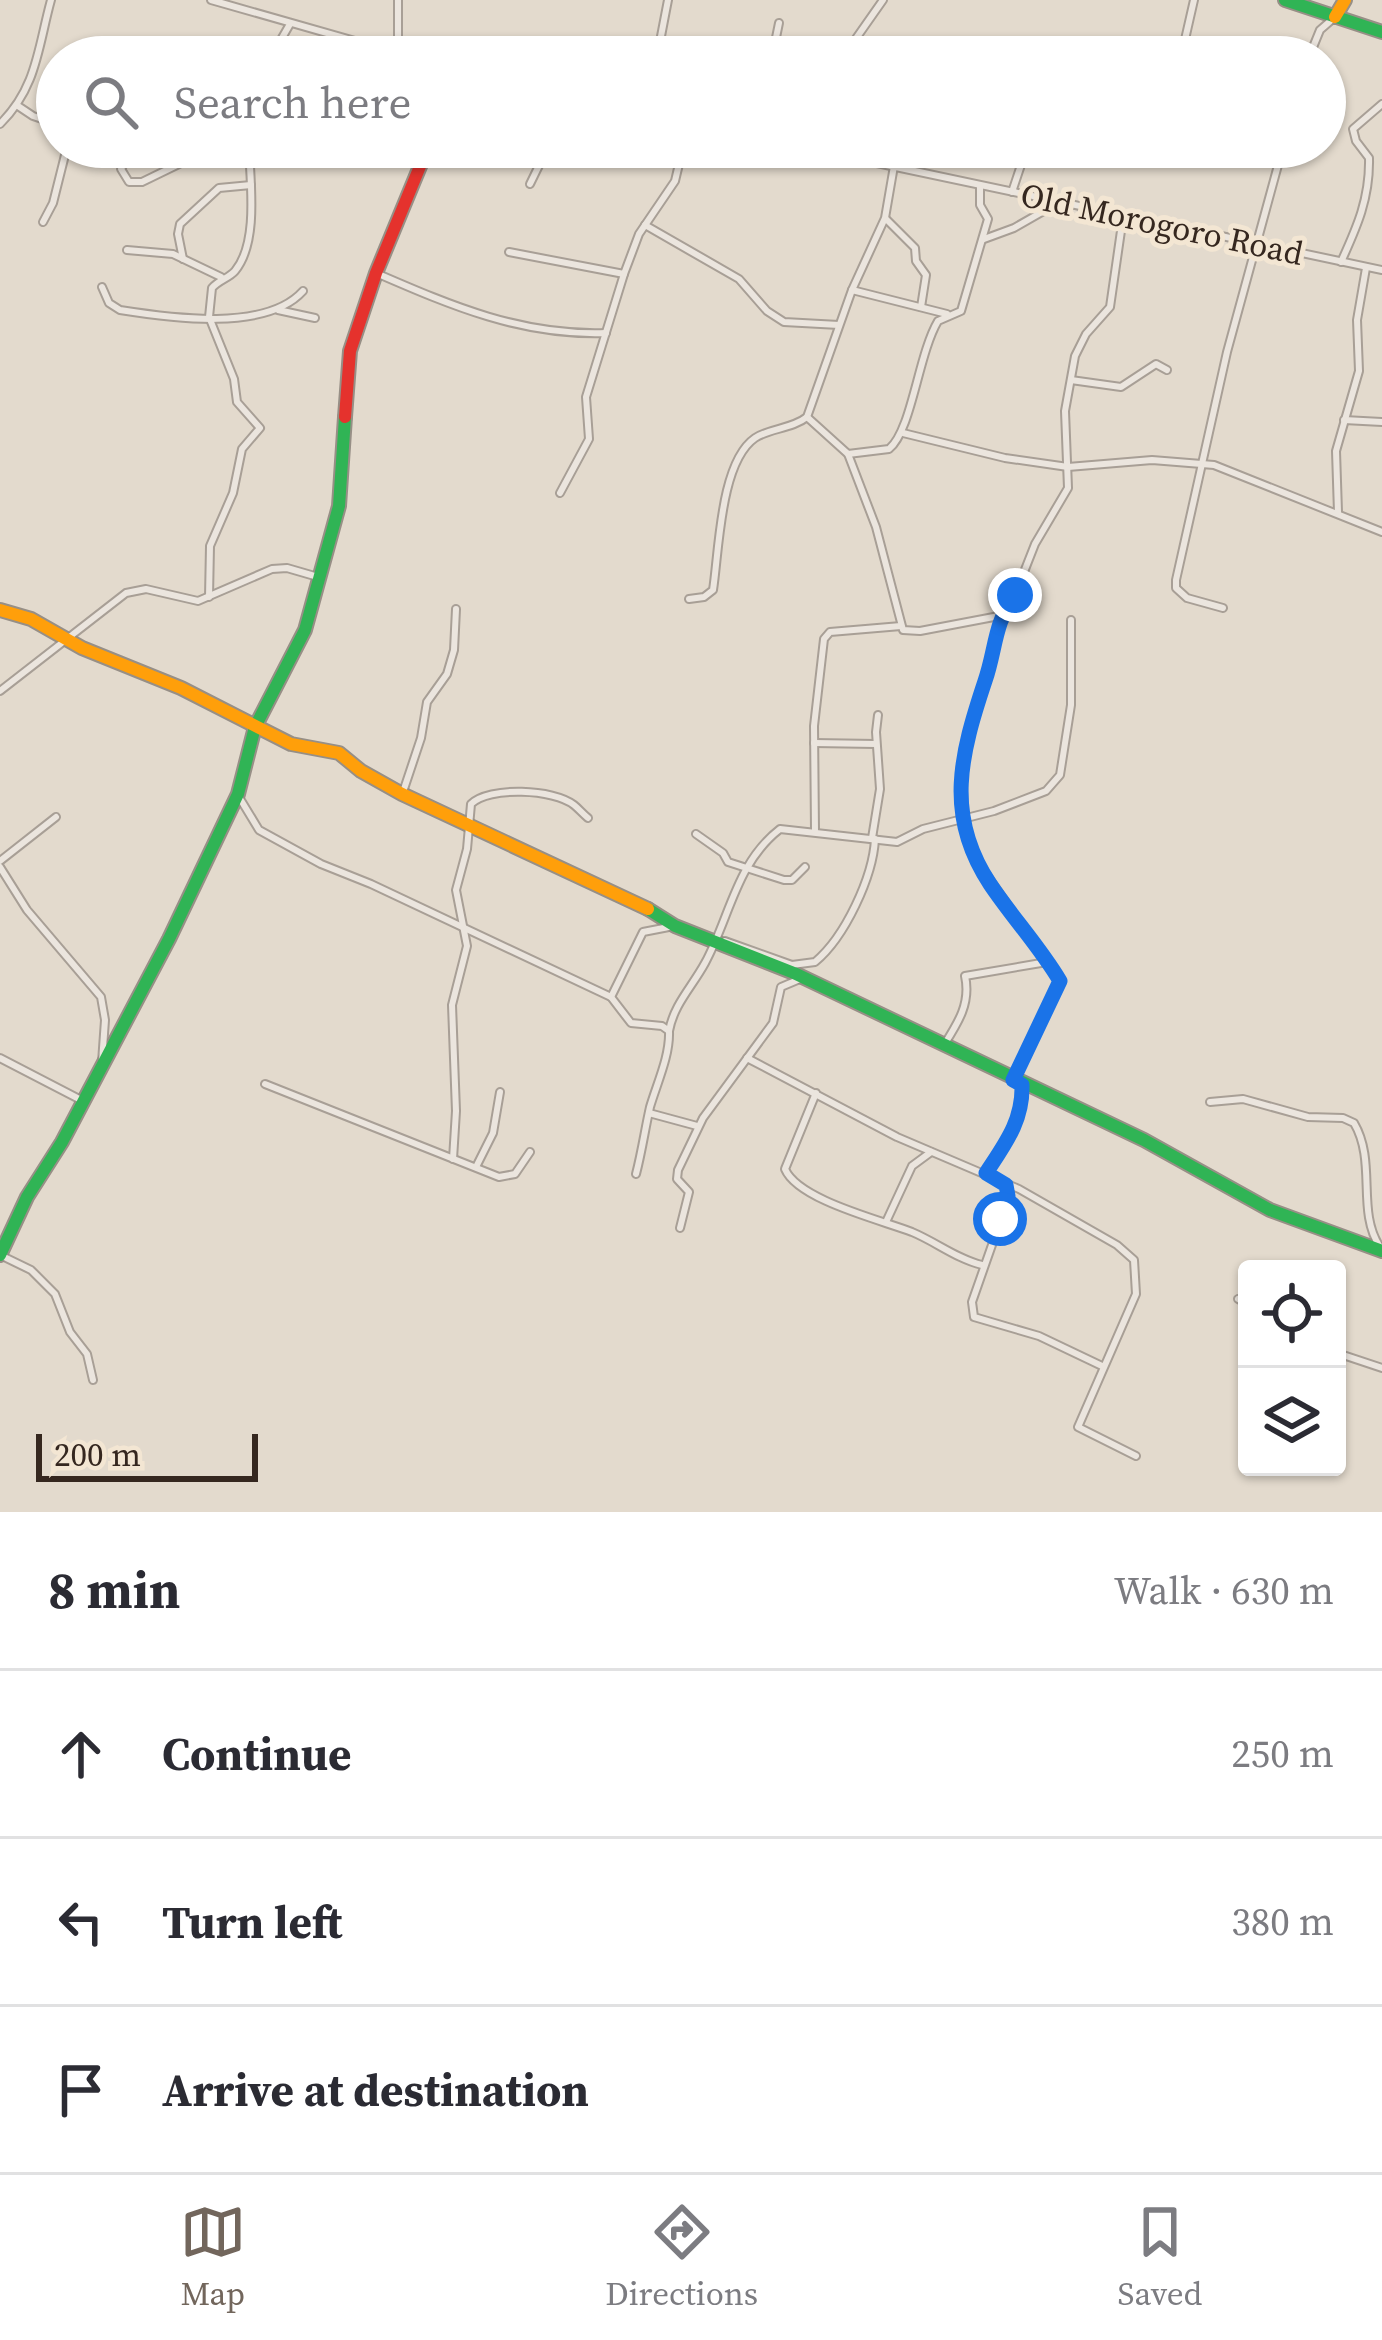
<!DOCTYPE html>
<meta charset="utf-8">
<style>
body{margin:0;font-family:"Source Serif 4",serif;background:#f2f2f3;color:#2b2b33}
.controls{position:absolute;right:36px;bottom:36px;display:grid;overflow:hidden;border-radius:12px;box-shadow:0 3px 9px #0004}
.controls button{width:108px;height:108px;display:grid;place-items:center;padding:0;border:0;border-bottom:3px solid #e1e1e2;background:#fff;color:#2b2b33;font:60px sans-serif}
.scale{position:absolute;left:36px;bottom:30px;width:222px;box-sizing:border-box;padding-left:12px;border:6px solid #35271f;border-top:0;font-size:33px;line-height:42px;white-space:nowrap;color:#35271f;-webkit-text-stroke:9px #f3e6d3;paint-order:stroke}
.stop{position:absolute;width:36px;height:36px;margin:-27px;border:9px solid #1a73e8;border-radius:50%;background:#fff}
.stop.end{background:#1a73e8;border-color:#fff;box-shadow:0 3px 12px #0008}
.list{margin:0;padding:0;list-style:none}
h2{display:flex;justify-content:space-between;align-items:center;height:156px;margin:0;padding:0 48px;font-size:51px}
h2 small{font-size:39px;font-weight:400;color:#7c7c81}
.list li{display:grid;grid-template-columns:78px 1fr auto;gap:36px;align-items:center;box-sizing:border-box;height:168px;padding:0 48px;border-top:3px solid #e1e1e2}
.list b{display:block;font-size:45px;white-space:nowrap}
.list em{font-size:39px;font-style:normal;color:#7c7c81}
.icon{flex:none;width:66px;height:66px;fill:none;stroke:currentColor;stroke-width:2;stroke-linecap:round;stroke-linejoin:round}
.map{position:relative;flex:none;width:1382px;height:1512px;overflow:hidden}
.search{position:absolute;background:#fff;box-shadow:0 3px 9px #0004;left:36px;right:36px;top:36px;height:132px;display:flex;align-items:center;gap:30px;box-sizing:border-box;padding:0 42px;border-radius:66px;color:#7c7c81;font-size:45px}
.sheet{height:660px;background:#fff}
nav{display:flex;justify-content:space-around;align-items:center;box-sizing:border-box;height:168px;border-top:3px solid #e1e1e2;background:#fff;font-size:33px;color:#7c7c81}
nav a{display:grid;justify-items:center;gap:6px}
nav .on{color:#72665c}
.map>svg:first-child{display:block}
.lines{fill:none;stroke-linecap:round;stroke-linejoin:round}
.street-casing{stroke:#a89f96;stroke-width:10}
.fast-casing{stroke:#978f86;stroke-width:16}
.slow-casing{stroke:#978f86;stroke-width:16}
.jam-casing{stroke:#978f86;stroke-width:16}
.street{stroke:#ebe5de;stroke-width:6}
.fast{stroke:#30b455;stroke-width:12}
.slow{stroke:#ff9f0a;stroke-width:12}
.jam{stroke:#e5322d;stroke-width:12}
.route{stroke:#1a73e8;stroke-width:15}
.labels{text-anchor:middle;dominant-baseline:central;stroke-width:10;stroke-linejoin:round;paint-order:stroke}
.street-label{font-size:33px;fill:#35271f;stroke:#f3e6d3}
</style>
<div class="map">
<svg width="1382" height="1512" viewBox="0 0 1382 1512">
<rect width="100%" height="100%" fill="#e3dacd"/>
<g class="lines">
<defs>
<g id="street">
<path d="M211,0L411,57"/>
<path d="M398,0V54"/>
<path d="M660,51L691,57"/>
<path d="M271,57L290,24"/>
<path d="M657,57L668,0"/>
<path d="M772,57L779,23"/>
<path d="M843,57L883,0"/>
<path d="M1181,57L1194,0"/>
<path d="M1309,57L1320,30L1335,17"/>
<path d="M18,106L33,116L57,124"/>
<path d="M0,124C37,88 38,47 51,0"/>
<path d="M133,147L121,169L129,182H142L179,164"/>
<path d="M801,147L1382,270"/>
<path d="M1188,147L1218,155L1256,147"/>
<path d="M530,184L548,147"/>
<path d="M1012,192L1027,147"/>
<path d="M886,219L915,248L916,261L926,275L921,307"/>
<path d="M43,222L53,203L67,147"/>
<path d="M645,225L739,279L767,311L784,322L839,325"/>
<path d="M984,239L1014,228L1056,204"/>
<path d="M127,250L173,254L221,277"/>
<path d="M509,252L624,274"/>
<path d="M183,259L178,234L180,224L219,188L251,185"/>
<path d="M1341,262C1357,227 1370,198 1369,158L1356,141L1353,129L1382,104"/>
<path d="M376,273C452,306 522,336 606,333"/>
<path d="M102,287L109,303L120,310C171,318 266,332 303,291"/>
<path d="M852,290L947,314"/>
<path d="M278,310L315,318"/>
<path d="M1071,380L1121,387L1156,364L1167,370"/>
<path d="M807,417L848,454L876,527L903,630L920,631L999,616"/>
<path d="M1344,420L1382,422"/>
<path d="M903,433L1005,458L1068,467L1152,460L1214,465L1382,532"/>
<path d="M848,454L889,449C912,430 918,355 938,321L961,311L988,219L980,205V186"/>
<path d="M560,493L589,439L586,397L624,274L639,234L675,181L683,147"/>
<path d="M1338,512L1336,451L1359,371L1357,320L1366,268"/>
<path d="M209,597L210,546L233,493L242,449L260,428L237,402L234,379L209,317L212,288C219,280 229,278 235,271C259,242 250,181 249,147"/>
<path d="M689,599L704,597L713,590C719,552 720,462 755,438C770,428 792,429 807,417L852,290L885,218L894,166"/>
<path d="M1223,608L1187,598L1176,588V580L1227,352L1283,147"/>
<path d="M0,691L126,593L146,589L198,601L272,569L287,568L318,577"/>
<path d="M814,743L876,744"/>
<path d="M403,792L421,738L427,702L447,674L454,650L456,609"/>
<path d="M239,797L259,830L321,864L371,884L611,997L631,1023L662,1026L669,1031C670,1056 657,1083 650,1107C645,1129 642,1151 636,1174"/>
<path d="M815,830L814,726L824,639L830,632L901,626"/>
<path d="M696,834L723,853L728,862L784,880H792L805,867"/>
<path d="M872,838L880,789L876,732L878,715"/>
<path d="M0,861L56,817"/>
<path d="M0,867L27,910L101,997L105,1020L102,1062"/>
<path d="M725,941L792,965L815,962C845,937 873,877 875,839"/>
<path d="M611,997L643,932L674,926"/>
<path d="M669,1031C674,1004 692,987 705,963C730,917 736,863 780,829L897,842L923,829L994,811L1046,791L1060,775L1071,705V620"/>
<path d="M944,1045C958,1023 971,1003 965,976L1047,962"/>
<path d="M0,1058L83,1101"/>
<path d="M747,1058L897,1137L1019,1189L1117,1245L1134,1260L1136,1294L1078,1427L1136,1456"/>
<path d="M1013,1080L1060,981L973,855L964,829L960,770L968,733L992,658L999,616L1015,595L1035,544L1068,488L1065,411L1075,356L1086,334L1110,307L1123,217"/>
<path d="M265,1084L499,1177L515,1174L530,1152"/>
<path d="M816,1093L785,1169C798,1200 881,1220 912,1232C936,1242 957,1259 982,1265"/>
<path d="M1210,1102L1243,1099L1308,1117L1343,1118L1354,1123C1377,1162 1356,1211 1380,1247"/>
<path d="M649,1113L697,1126"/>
<path d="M453,1159L456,1111L452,1005L467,946L456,890L467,849L471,804C489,786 554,789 574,805C579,809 583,814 588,818"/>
<path d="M476,1167L493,1133L500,1092"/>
<path d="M986,1173C1005,1145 1024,1120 1022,1085"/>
<path d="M1006,1185V1205L972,1302L974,1317L1039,1336L1102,1366"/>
<path d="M886,1222L912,1166L931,1152"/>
<path d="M680,1228L689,1192L677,1179L678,1170L703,1118L773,1023L781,987L800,979"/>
<path d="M0,1255L31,1270L55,1294L70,1332L87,1354L93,1380"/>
<path d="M1238,1299L1247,1304"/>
<path d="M1337,1353L1382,1368"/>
</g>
<g id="fast">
<path d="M1285,0L1382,32"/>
<path d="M648,909L675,926L794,973L1144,1140L1270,1210L1382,1251"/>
<path d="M0,1255L27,1197L62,1142L169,939L238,794L255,727L305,630L339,506L345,417"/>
</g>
<g id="slow">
<path d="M1335,17L1345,0"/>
<path d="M0,610L31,619L82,648L181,688L291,744L339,753L361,771L402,794L648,909"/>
</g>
<path id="jam" d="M345,417L350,351L376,273L428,147"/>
</defs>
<use href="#street" class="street-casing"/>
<use href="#fast" class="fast-casing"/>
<use href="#slow" class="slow-casing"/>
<use href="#jam" class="jam-casing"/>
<use href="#street" class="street"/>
<use href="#fast" class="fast"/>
<use href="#slow" class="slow"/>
<use href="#jam" class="jam"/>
</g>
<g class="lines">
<path class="route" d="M1000,1219L1008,1196L1006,1185L986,1173C1005,1144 1023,1121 1022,1085L1013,1080L1060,981C1040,947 1012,917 990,884C944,815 961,753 985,681C996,649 994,623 1015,595"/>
</g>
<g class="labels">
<g class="street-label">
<text transform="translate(1162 224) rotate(12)">Old Morogoro Road</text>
</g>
</g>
</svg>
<div class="controls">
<button><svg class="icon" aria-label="locate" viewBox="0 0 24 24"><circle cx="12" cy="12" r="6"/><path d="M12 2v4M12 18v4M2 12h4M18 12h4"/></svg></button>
<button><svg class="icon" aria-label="layers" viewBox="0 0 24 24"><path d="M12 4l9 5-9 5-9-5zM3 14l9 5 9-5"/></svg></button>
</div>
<div class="scale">200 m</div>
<div class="stop" style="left:1000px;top:1219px"></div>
<div class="stop end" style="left:1015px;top:595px"></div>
<div class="search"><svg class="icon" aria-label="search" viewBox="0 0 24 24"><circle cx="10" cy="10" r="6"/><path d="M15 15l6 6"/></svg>Search here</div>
</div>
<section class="sheet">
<h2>8 min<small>Walk · 630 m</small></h2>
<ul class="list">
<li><svg class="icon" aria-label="ahead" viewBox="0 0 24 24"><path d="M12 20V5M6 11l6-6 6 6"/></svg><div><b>Continue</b></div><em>250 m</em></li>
<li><svg class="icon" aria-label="left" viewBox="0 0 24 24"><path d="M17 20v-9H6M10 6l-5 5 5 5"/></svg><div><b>Turn left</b></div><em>380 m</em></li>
<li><svg class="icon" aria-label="arrive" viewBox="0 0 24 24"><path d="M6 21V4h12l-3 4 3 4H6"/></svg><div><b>Arrive at destination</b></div></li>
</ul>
</section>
<nav>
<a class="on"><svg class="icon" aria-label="map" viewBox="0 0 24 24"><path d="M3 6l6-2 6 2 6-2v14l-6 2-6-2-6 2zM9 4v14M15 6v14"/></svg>Map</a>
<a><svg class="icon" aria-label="directions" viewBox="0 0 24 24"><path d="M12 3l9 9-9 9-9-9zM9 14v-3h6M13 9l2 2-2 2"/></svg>Directions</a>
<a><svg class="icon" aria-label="saved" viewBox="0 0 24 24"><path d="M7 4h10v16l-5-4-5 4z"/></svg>Saved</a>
</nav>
